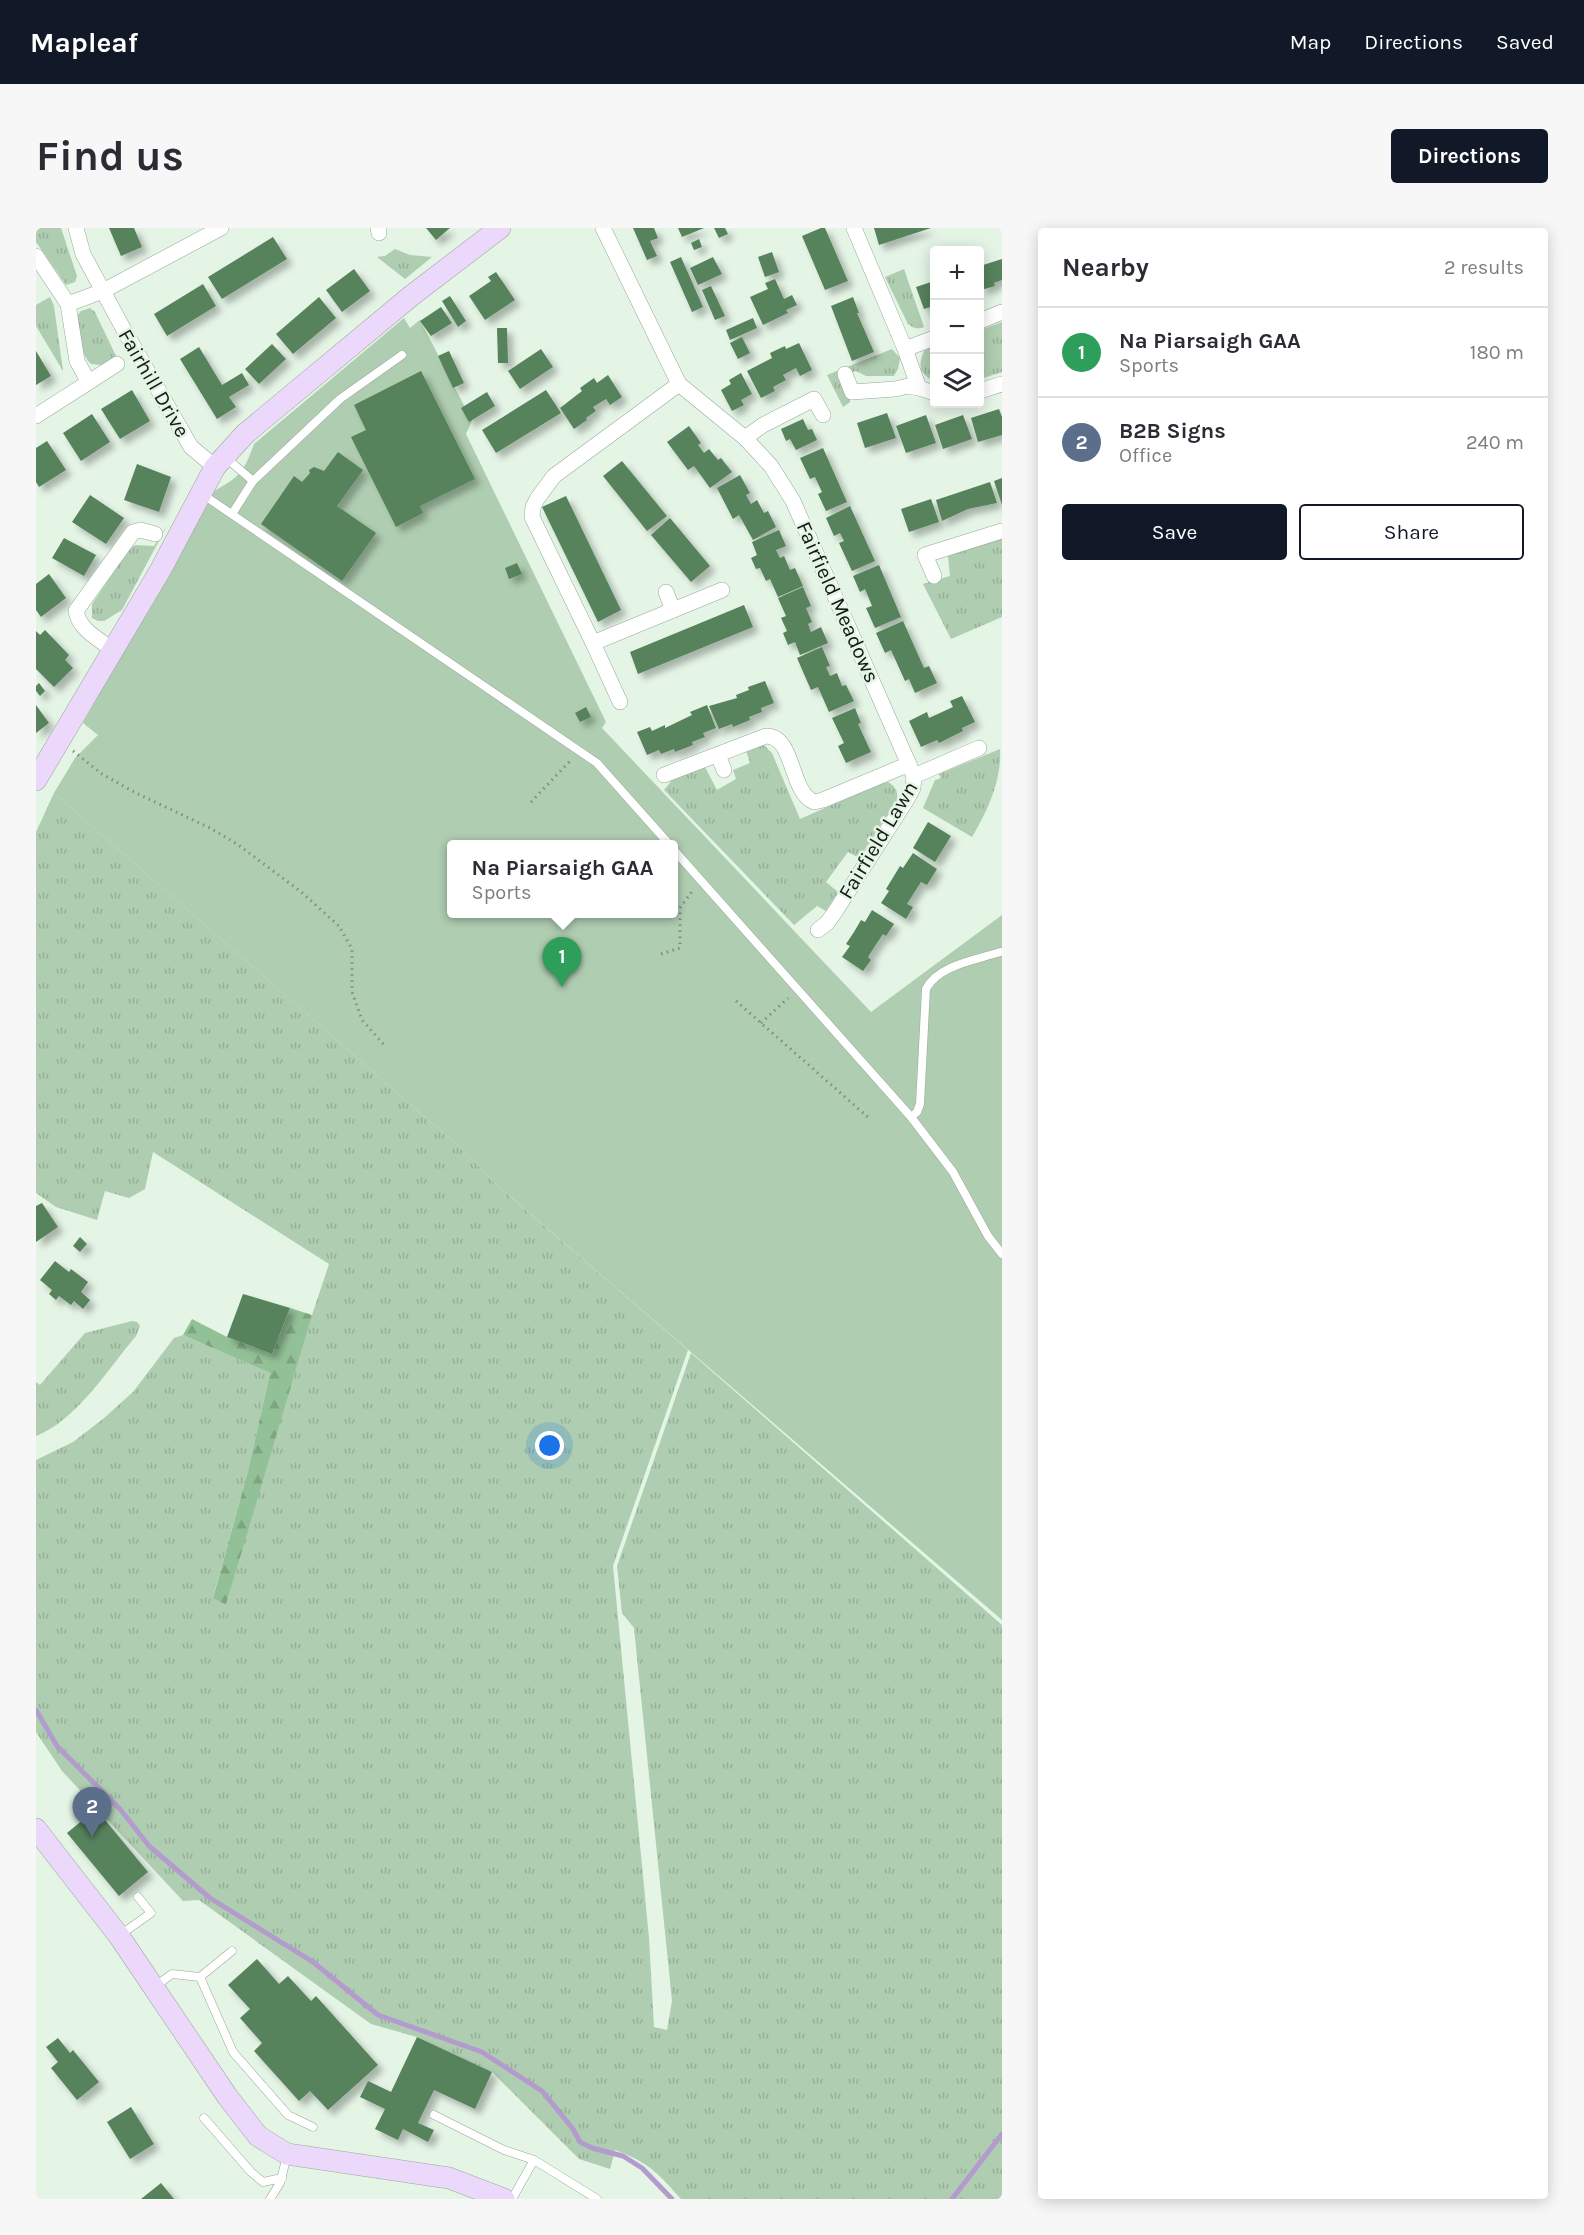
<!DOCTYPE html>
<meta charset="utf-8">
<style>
body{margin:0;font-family:Karla,sans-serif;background:#f7f7f7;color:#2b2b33}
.controls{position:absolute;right:18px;top:18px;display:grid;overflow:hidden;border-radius:6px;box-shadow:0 3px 15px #0003}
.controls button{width:54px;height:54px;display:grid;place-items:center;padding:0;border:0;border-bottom:2px solid #e1e1e2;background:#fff;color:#2b2b33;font:30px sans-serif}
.you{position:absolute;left:514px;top:1218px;width:21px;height:21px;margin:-15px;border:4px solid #fff;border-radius:50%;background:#1a73e8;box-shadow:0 0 0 9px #1a73e833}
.badge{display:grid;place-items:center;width:39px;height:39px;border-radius:50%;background:#111827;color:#fff;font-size:20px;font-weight:700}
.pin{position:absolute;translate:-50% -50px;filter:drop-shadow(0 2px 3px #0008)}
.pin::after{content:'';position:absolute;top:32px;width:21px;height:18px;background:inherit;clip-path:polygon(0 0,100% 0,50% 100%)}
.popup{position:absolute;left:411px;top:612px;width:231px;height:78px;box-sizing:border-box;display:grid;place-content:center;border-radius:6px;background:#fff;filter:drop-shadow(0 2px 4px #0005);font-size:20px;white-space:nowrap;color:#7c7c81}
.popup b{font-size:22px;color:#2b2b33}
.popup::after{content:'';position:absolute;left:50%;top:100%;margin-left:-12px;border:12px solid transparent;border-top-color:#fff}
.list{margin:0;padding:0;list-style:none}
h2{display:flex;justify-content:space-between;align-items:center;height:78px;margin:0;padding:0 24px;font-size:26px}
h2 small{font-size:20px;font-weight:400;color:#7c7c81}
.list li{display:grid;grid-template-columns:39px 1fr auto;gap:18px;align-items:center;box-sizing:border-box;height:90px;padding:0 24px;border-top:2px solid #e1e1e2}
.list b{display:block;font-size:22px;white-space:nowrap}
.list p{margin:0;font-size:20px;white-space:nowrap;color:#7c7c81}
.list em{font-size:20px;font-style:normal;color:#7c7c81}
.actions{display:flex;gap:12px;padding:18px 24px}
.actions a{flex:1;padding:14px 0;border:2px solid #111827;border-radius:6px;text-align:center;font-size:21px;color:#111827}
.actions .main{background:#111827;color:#fff}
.icon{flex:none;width:33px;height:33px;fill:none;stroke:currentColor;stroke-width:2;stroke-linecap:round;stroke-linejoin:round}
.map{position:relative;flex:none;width:966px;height:1971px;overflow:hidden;border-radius:6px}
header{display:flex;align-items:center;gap:36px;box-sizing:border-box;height:84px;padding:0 30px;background:#111827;color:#fff}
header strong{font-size:28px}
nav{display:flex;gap:33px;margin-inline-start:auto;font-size:21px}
.intro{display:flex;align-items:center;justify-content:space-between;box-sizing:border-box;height:144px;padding:0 36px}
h1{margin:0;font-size:42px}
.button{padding:15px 27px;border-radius:6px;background:#111827;color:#fff;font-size:21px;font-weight:700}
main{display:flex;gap:36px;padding:0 36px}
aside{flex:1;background:#fff;border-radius:6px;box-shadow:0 3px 15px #0003}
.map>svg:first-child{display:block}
.grass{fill:url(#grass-tufts)}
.forest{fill:url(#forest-firs)}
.pitch{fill:#afcdb1;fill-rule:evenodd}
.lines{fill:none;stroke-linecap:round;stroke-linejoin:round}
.stream{stroke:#b49bcd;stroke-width:5}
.building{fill:#56825b;filter:url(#shadow)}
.lane-casing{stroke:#99a89a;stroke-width:9}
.street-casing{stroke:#99a89a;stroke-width:16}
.secondary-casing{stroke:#99a89a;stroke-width:22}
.path{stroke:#828d82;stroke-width:3;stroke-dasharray:1.5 4.5;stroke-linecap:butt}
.lane{stroke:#fff;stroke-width:8}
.street{stroke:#fff;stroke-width:15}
.secondary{stroke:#ebd8fb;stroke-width:21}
.labels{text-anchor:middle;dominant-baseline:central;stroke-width:5;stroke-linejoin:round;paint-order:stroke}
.street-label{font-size:21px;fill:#131813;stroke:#e4f4e5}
</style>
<header>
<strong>Mapleaf</strong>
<nav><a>Map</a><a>Directions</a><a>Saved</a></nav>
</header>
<div class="intro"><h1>Find us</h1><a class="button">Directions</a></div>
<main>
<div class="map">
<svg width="966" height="1971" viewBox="0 0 966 1971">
<defs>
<pattern id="grass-tufts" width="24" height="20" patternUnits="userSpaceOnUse" patternTransform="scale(1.5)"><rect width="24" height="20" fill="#afcdb1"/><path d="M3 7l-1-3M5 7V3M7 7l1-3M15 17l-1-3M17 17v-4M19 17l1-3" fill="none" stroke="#96af97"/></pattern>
<pattern id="forest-firs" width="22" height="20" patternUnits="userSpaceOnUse" patternTransform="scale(1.5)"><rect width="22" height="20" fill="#93c197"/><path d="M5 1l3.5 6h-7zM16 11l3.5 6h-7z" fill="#7ea581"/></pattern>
<filter id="shadow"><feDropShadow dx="5.5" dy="5.5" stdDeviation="3" flood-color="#0004"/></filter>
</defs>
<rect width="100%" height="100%" fill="#e4f4e5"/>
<g class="grass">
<path d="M0,0H25L41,48L39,54L30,57L0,14Z"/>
<path d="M359,21L374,27L396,29L369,51L341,29L349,28Z"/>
<path d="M868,41L888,99C881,102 877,100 872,96L849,49Z"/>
<path d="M14,69L18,78L27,143L0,98V77Z"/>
<path d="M54,80L59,84L80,128L65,137L55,136C43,124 43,104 41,88L45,83Z"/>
<path d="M966,94V144L944,151V102Z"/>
<path d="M898,116V153C883,146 882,137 888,123Z"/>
<path d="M856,121L864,130L862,141L858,148H830L820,143L805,147L814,174L807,179L791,147Z"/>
<path d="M132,296L86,382L68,393H62L56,390V376L92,323L99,317L118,318Z"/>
<path d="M966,308V389L915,411L887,356L914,348L912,328Z"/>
<path d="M724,516L729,518L736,525L764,591L843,556L852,554C860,559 862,563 861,572L823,630L812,624L790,654L802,664L790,683L781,678L758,697L628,562L636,552L669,539L681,562L700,551L697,542L714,535L710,523Z"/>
<path d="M964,521C966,552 951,584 936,609L887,580L899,552L905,550L903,546Z"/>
<path d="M18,565L430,925L462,958L652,1122L577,1338L613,1710L618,1799L631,1802L636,1773L598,1400L586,1385L581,1338L655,1125L966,1397V1971H645C622,1945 612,1934 579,1922L574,1941L543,1931L456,1844L381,1809L335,1796L163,1672L147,1673L26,1543L0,1504V1232L37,1214L67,1191L97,1164L138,1110L147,1107L234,1145L212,1243L177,1369L190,1377L260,1135L293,1036L117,924L109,961L93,970L69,963L61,992L20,979L0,965V604Z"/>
<path d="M96,1093L101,1094L104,1098L100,1108C72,1141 41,1192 0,1208V1154L4,1157L49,1105Z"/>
</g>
<path class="forest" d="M254,1080L276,1087L190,1377L177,1370L212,1243L234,1145L147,1107L156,1091L191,1109L236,1126Z"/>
<path class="pitch" d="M368,90L374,100L384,92L436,193L430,206L570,494L566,500L835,784L966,687V1392L462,958L430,925L18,565L39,530L62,507L47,495L176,264C203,250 208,244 218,216ZM415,616H637V686H415Z"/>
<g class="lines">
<g class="stream">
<path d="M0,1482L21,1518L84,1581L113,1618L174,1670L277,1734L342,1787L446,1824L506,1863L537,1901L544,1914L556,1920L587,1928L606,1940L636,1971"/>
<path d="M916,1971L966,1906"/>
</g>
</g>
<g class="building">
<path d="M73,0H98L106,19L85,28Z"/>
<path d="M390,0H414L400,12Z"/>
<path d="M597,0H618L622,10L614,13L621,28L611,32Z"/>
<path d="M642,0H668L646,9Z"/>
<path d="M678,0H689L692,6L683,10Z"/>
<path d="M785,0H789L812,53L789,62L766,8Z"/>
<path d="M838,0H895L843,17Z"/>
<path d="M237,9L251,31L186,71L172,49Z"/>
<path d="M663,11L666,19L658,22L655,15Z"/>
<path d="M736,24L743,44L729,49L722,29Z"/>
<path d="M645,29L667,79L656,84L634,34Z"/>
<path d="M677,29L686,46L662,57L654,40Z"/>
<path d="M966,31V52L958,55L959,58L945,62L944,38Z"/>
<path d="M318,41L334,63L306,84L290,62Z"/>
<path d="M460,44L479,72L449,92L433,68L455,53L452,49Z"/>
<path d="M739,51L748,71L756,67L761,77L750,82L752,85L727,97L714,69L732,61L729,55Z"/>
<path d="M898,53V78L888,81L880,59Z"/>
<path d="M167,56L180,78L131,108L118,86Z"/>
<path d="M675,58L689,88L679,92L666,62Z"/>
<path d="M414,68L430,93L422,99L406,73Z"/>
<path d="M283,69L300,90L257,126L240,106Z"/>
<path d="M817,69L823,85H821L838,124L816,133L795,78Z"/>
<path d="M405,79L416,95L395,108L384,93Z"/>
<path d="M717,90L721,100L694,112L690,102Z"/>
<path d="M461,100H471L472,135H462Z"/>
<path d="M706,109L714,125L702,131L694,115Z"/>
<path d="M763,115L776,142L764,148L760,140L747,147L750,152L737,159L739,163L725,170L711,143L736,130L734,125L749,118L750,121Z"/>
<path d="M236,116L250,131L223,156L209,141Z"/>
<path d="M163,119L186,157L206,145L213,157L193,169L200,179L181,191L144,131Z"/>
<path d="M505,121L517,139L484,161L472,143Z"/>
<path d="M0,123L15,148L0,157Z"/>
<path d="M413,123L428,155L417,160L402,128Z"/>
<path d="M385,143L439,251L384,278L387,285L360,299L315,209L330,202L318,177Z"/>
<path d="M705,145L716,166L705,172L708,177L696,183L685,162L695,156L693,152Z"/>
<path d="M572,147L586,169L574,177L570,171L557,179L560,183L550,190L551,192L538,201L524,180L546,163L544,160L558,150L561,155Z"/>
<path d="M96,162L114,193L84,211L65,181Z"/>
<path d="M510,162L525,185L460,225L446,202Z"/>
<path d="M451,164L459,178L433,194L425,180Z"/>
<path d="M963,181L966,189V207L942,214L935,190Z"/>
<path d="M851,185L860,210L829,220L821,195Z"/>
<path d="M56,186L74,214L45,233L27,205Z"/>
<path d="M890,187L900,215L870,225L860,198Z"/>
<path d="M927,187L936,211L907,221L899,197Z"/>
<path d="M767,191L772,202L776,201L781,212L760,222L754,211L750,213L745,201Z"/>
<path d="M653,198L665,215L662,217L668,225L673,221L682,232L685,230L696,244L674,260L658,238L652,242L631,214Z"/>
<path d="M11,213L30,242L3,259L0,254V220Z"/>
<path d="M787,220L811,274L790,283L782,266L786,264L779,249L774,251L764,230Z"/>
<path d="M302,224L327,242L301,278L340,305L306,353L225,296L258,248L266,254L274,245L273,242L278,239L288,243Z"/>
<path d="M586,233L631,288L611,303L567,248Z"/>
<path d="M101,236L135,249L123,284L88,272Z"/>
<path d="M704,247L714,265L710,267L715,276L721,272L728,285L732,283L740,299L717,312L703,287L697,291L681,260Z"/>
<path d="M966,250V277L958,253Z"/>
<path d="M954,254L961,275L932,281L906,293L900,272Z"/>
<path d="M54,267L88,290L70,316L36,294Z"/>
<path d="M530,268L585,382L562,394L506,279Z"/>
<path d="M895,271L903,294L873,304L865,281Z"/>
<path d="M814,278L839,333L816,343L803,315L808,313L804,305L798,308L790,290Z"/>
<path d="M634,290L674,338L655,354L615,307Z"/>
<path d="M743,302L750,318L740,322L744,330L748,328L754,342L759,340L767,358L742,369L734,351L730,353L724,340L720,341L715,330L721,327L716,314Z"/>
<path d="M28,310L60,327L48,348L16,330Z"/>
<path d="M481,335L486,346L473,351L469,340Z"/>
<path d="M843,337L865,389L839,400L830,380L836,378L829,361L824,364L817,348Z"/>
<path d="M13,346L30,370L5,389L0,382V356Z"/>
<path d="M767,359L775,378L770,380L776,394L772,396L775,404L785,399L792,415L764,427L759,414L752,417L747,405L751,403L745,390L750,388L742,370Z"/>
<path d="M708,377L717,399L602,446L594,424Z"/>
<path d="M867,393L888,440L893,438L901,455L879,465L873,451L869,453L855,422L849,425L840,405Z"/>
<path d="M9,402L33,427L29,432L37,440L18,459L0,441V403L4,407Z"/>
<path d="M786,419L794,438L790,439L794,448L801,445L806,458L810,457L818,473L793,484L782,459L775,462L761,430Z"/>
<path d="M729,453L738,475L725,480L726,484L713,489L714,492L697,499L696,496L683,501L673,478L701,470L700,467L713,462L712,459Z"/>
<path d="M3,455L9,463L4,468L0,463V458Z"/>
<path d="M926,468L939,494L926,500L927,503L903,515L901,512L885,519L873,493L891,484L893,490L917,479L914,473Z"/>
<path d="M0,477L13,495L0,505Z"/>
<path d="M671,477L680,500L667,505L669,509L656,514L657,517L639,524L638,521L625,526L623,522L611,527L601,504L614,499L616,503L629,497V500L656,487L654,484Z"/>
<path d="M550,479L555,489L544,494L539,485Z"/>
<path d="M819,480L825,495L822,496L835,524L810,535L802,518L808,515L796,490Z"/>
<path d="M892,594L915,608L899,634L877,620Z"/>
<path d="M877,625L901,641L891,657L885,654L871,676L877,679L870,691L845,675L853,663L850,661L864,638L867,640Z"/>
<path d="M836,682L858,696L850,708L847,706L839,718L832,729L835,732L827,743L806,729L814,718L810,716L818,704L825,692L829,694Z"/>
<path d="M6,975L22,999L0,1014V978Z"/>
<path d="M44,1009L51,1016L44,1024L37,1018Z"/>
<path d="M19,1033L33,1044L35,1041L52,1054L45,1064L54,1072L47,1081L38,1073L35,1077L23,1068L20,1072L13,1066L16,1062L4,1052Z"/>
<path d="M207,1066L254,1080L236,1126L191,1109Z"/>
<path d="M60,1581L112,1644L83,1668L31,1605Z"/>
<path d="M221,1731L243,1756L252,1748L275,1773L280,1768L342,1837L292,1882L274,1863L263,1873L218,1823L226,1815L204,1790L214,1781L192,1757Z"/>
<path d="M381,1809L456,1844L439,1881L398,1862L382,1895L398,1902L392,1914L367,1901L362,1912L339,1901L349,1881L324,1869L332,1853L355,1864Z"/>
<path d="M22,1810L34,1825L37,1822L63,1854L41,1872L15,1840L22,1834L10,1819Z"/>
<path d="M95,1879L118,1916L94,1931L71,1894Z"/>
<path d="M125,1955L138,1971H105Z"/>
</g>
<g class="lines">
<defs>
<g id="lane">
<path d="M189,229L217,253"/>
<path d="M166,266L561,535L633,616"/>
<path d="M196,286L217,253L304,171L366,127"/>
<path d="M637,621L875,889L917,944L952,1008L966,1026"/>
<path d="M875,889L881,884L884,876L890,761C902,737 940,732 964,724"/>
<path d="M84,1707L115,1685L102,1669"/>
<path d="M164,1749L197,1824L252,1887L277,1899"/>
<path d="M118,1759L136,1746L164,1749L196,1723"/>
<path d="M398,1887L468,1922L498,1932L561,1971"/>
<path d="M168,1890L215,1944L227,1954L246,1950"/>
<path d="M234,1971L244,1955L251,1928"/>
<path d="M476,1971L498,1932"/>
</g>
<g id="street">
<path d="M40,0L47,26L88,102L155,219L179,239"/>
<path d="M342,0L343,5"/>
<path d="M567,0L643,156L709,210L735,238L757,273L878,548"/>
<path d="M818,0L869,121L883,160L898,165"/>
<path d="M0,28L32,76L41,133L52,153"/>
<path d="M32,76L67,63L185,0"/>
<path d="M944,93L966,84"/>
<path d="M869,121L898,110"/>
<path d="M809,146L816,164L859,161L872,158L883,160"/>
<path d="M643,156L518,248L501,271L497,279L496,289L557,415L686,362"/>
<path d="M944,163L966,156"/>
<path d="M0,188L81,136"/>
<path d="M709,210L727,197L778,171L787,187"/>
<path d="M898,348L889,327L966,303"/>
<path d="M630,364L637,382"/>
<path d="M557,415L584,474"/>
<path d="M77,422C63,411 43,402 40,383L97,304L105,302L119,306"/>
<path d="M682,527L688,542"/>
<path d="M628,547L730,508C759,508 753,563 778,574L787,572L873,536"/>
<path d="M782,702L791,695L799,684L870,573L877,560L878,548L943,520"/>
</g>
<g id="secondary">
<path d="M0,552L125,341L179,239L209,206L375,68L464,0"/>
<path d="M0,1601L83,1708L191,1868L222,1908L251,1926L413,1950L468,1971"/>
</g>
</defs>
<use href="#lane" class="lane-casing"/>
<use href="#street" class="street-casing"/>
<use href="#secondary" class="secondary-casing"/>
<g class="path">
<path d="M37,523L66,546L100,565L174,600L201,616L264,663L303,698L316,721V764L326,792L349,818"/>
<path d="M495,574L535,532"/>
<path d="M625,726L644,720V680L657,662"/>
<path d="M700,773L834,891"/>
<path d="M725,795L752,770"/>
</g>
<use href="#lane" class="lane"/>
<use href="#street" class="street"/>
<use href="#secondary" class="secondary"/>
</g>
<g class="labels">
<g class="street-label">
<text transform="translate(118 155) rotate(60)">Fairhill Drive</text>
<text transform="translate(802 374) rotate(66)">Fairfield Meadows</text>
<text transform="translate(842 612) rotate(-59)">Fairfield Lawn</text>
</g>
</g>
</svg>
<div class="controls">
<button>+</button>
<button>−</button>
<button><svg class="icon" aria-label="layers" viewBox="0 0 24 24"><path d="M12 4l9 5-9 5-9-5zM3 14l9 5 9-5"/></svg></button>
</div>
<div class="you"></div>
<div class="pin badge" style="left:526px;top:759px;background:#2e9e5b">1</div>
<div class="popup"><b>Na Piarsaigh GAA</b>Sports</div>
<div class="pin badge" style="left:56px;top:1609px;background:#5c6f8a">2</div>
</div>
<aside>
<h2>Nearby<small>2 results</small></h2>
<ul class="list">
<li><span class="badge" style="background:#2e9e5b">1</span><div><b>Na Piarsaigh GAA</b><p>Sports</p></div><em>180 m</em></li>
<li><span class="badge" style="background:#5c6f8a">2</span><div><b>B2B Signs</b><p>Office</p></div><em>240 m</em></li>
</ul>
<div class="actions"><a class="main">Save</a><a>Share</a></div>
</aside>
</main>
